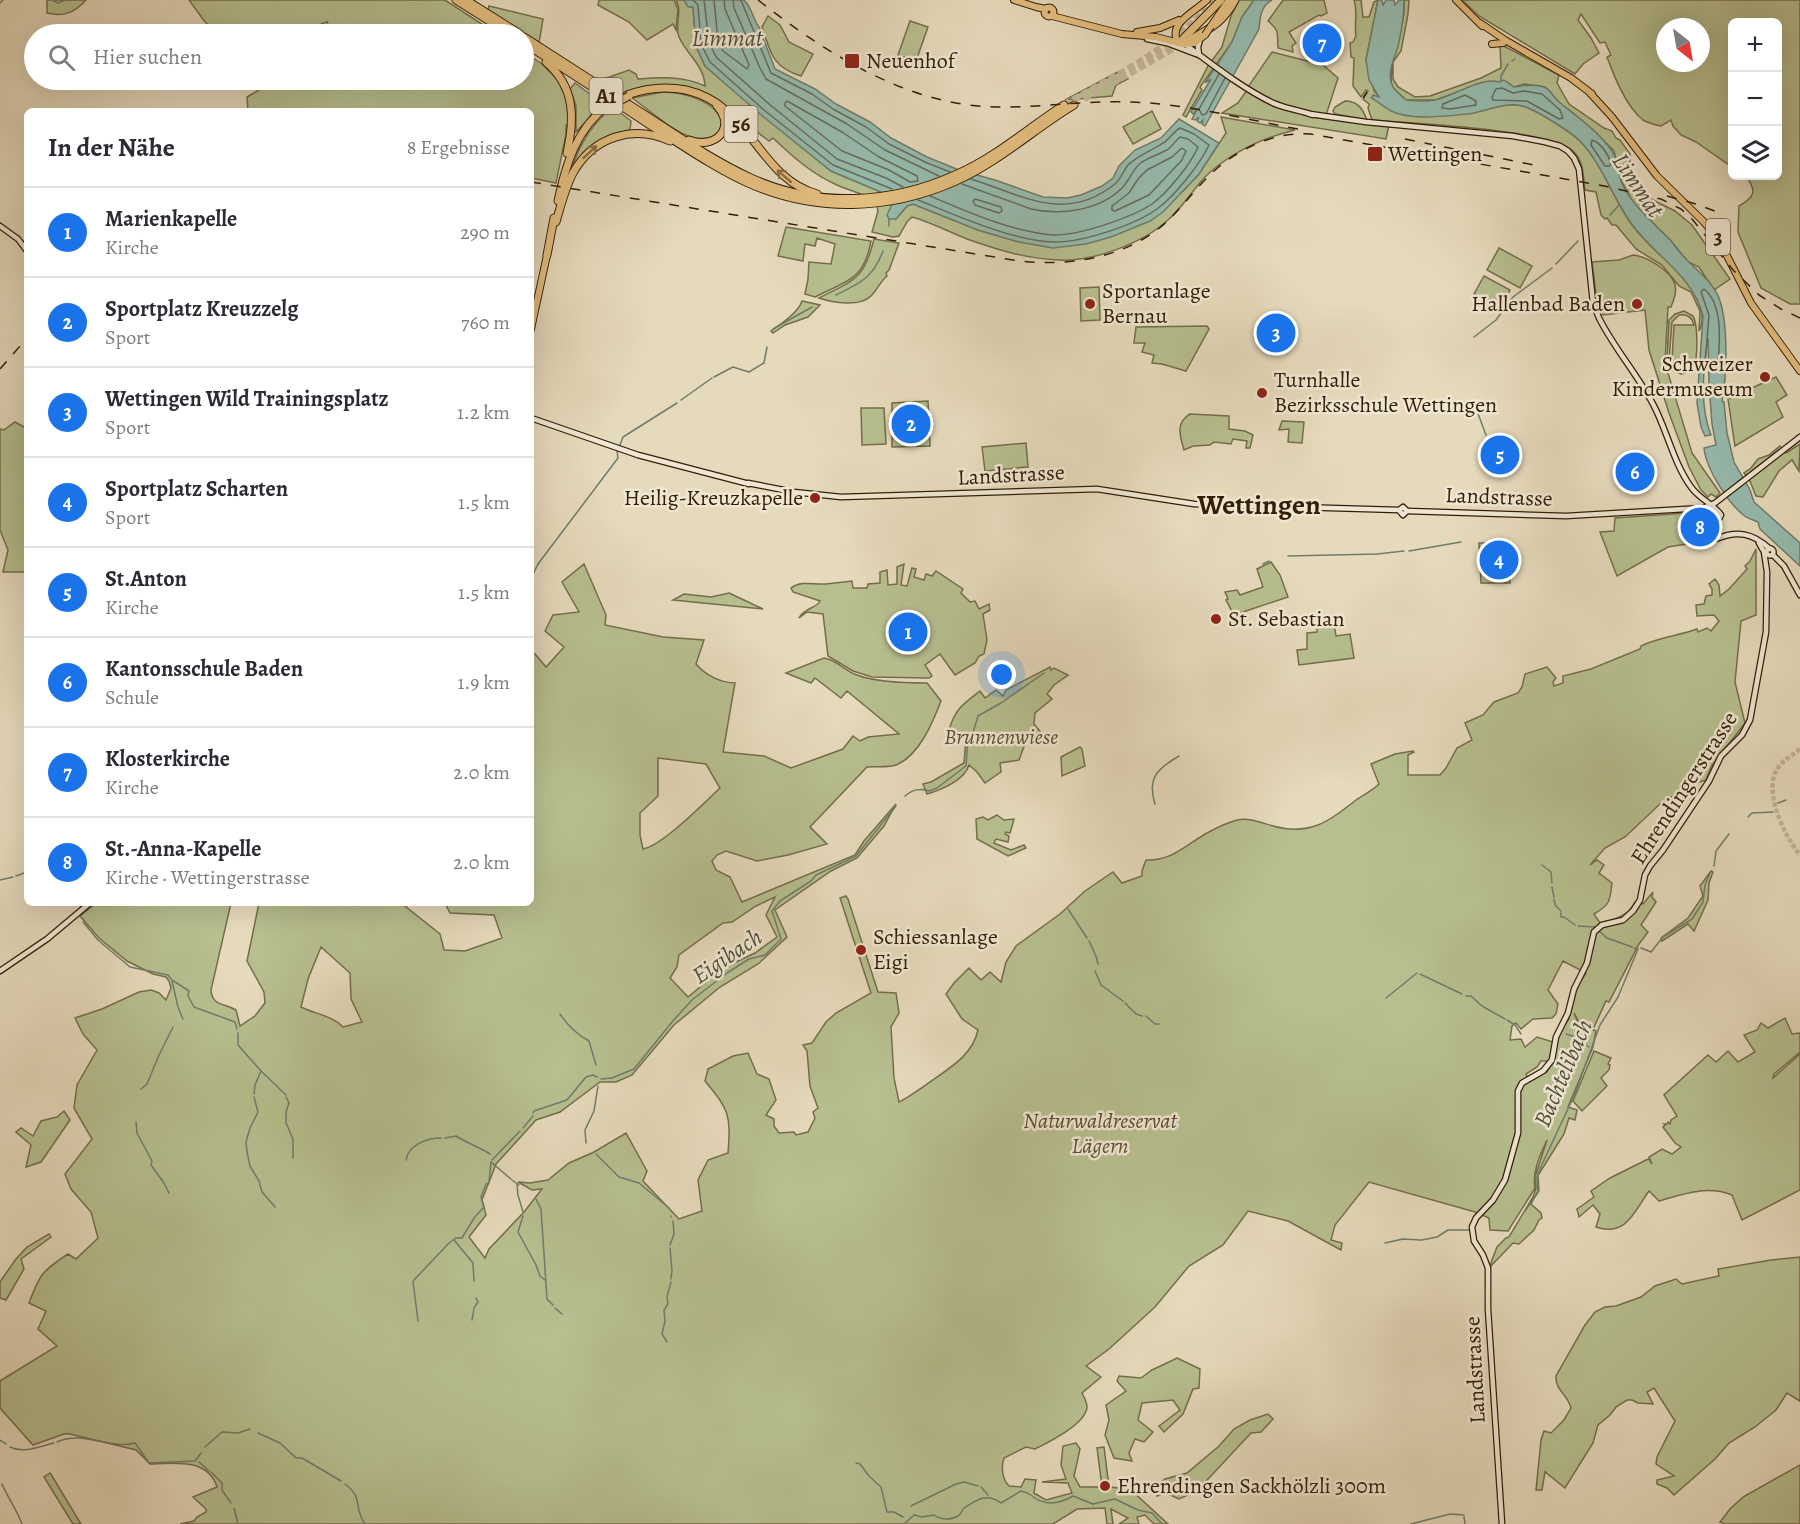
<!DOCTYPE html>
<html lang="de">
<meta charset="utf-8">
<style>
body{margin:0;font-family:Alegreya,serif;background:#f7f7f7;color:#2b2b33}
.controls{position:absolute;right:18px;top:18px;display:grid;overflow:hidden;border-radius:9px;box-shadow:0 6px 24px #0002}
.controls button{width:54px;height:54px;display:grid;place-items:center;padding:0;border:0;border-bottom:2px solid #e1e1e2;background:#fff;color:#2b2b33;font:30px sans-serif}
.compass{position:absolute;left:1656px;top:18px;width:54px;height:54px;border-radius:50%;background:#fff;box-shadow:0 6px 24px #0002;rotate:149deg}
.you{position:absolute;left:1002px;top:675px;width:21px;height:21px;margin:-15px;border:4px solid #fff;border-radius:50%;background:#1a73e8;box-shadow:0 0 0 9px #1a73e833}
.badge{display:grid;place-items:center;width:39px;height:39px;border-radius:50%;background:#1a73e8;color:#fff;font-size:20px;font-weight:700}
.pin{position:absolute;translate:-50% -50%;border:3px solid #fff;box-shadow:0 2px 6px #0006}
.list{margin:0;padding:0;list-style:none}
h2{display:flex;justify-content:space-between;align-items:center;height:78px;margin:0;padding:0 24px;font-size:26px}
h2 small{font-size:20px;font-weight:400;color:#7c7c81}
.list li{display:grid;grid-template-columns:39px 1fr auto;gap:18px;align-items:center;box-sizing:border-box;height:90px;padding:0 24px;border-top:2px solid #e1e1e2}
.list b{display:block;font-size:22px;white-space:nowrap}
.list p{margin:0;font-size:20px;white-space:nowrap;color:#7c7c81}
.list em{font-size:20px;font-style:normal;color:#7c7c81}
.icon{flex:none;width:33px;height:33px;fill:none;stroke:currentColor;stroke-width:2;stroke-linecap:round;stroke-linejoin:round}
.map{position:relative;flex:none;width:1800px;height:1524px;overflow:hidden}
.search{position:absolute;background:#fff;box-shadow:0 6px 24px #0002;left:24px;top:24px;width:510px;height:66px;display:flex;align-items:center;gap:15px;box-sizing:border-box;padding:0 21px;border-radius:33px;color:#7c7c81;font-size:22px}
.panel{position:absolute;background:#fff;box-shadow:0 6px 24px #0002;left:24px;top:108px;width:510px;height:798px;border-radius:9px}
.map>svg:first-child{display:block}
.green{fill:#b7bf8f;stroke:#746e4a;stroke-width:1.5;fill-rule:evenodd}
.water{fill:#96bbae;stroke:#6e7c6b;stroke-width:1.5}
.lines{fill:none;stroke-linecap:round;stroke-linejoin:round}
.shore{stroke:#646c5a;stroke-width:1.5}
.stream{stroke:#6e7c6b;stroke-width:1.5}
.secondary-tunnel{stroke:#c2b498;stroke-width:4.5;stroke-dasharray:4.5 2;stroke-linecap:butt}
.motorway-tunnel{stroke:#c2b498;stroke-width:7;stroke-dasharray:7 3.5;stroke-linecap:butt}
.secondary-casing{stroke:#321e06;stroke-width:7}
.primary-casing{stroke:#321e06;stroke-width:8}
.trunk-casing{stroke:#321e06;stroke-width:8}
.motorway-casing{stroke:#321e06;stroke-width:9}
.secondary{stroke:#efe7d3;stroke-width:4.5}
.primary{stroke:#e3bd7e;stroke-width:6}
.trunk{stroke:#e3bd7e;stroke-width:6}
.motorway{stroke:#e3bd7e;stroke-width:7}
.rail{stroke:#321e06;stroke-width:1.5;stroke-dasharray:10 10;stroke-linecap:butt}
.primary-bridge-casing{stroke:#321e06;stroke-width:8;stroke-linecap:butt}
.motorway-bridge-casing{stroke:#321e06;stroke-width:9;stroke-linecap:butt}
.primary-bridge{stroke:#e3bd7e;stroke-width:6}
.motorway-bridge{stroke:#e3bd7e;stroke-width:7}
.oneway{stroke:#8a6e42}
.poi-dot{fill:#8f2418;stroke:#efe7d3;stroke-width:2}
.labels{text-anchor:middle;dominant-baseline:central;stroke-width:5;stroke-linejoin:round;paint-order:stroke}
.shield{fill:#efe7d3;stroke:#6b5a44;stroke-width:1.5}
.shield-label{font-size:21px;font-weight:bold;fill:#321e06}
.poi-label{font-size:22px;fill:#321e06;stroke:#efe7d3;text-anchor:start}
.street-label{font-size:22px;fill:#321e06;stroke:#efe7d3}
.park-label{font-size:22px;font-style:italic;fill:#5a4e2f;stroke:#efe7d3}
.water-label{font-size:24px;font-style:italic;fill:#504d38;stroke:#efe7d3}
.district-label{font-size:28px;font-weight:bold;fill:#321e06;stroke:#efe7d3}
</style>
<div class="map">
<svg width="1800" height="1524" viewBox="0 0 1800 1524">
<rect width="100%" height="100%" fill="#e6dabc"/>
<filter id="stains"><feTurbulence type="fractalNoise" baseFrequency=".00333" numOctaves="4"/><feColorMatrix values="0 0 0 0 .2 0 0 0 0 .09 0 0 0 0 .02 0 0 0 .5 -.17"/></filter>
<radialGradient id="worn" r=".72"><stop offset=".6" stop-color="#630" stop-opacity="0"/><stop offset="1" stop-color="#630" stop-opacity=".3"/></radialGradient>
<g class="green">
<path d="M47,0H86C74,13 64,17 47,13Z"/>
<path d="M189,0H445L497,34H332L327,22L316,26L319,34H219L205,22Z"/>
<path d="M599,0H674L678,9L676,30L673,24L647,40L629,22L598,5Z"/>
<path d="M676,0H684L688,6L693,7L696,46L705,66L831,171L893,197L896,219L907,206L913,204L978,230L1019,242L1183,191L1199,174L1226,133L1221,117L1295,130C1262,138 1232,152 1207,175C1193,189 1183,207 1168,220C1143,243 1093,262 1059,260C1027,259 998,250 967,239C949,232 931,222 912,217L907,222L899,236L893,237L872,232L878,211L876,201C863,193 850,191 837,185C812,174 793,157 773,138L769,141C754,130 741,118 726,106C696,81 656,82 621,94L598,81L629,70L636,74L638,79C661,77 684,76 705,86C704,65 687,55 679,37C674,25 683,12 676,0Z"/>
<path d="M1239,0H1254L1242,17L1232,42L1200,87L1202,90L1186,117L1183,115L1208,66L1222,47L1231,16Z"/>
<path d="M1283,0H1324L1327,13L1321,16L1319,15L1289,32L1296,43L1292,46L1293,52L1278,48C1277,33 1280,31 1268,21Z"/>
<path d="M1354,0H1361L1363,17H1369L1374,2L1378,0L1366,60L1374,91L1380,98H1372C1406,120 1420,119 1458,113C1463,112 1467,114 1472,113C1488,109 1510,101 1526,107C1539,112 1570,131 1580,141C1603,164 1612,196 1630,222C1649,250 1681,267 1697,297C1702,308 1705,320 1699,331L1700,311L1691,292L1679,286L1662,265L1636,249L1616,225H1612L1607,218L1605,219L1601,215L1596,192L1585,190C1583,176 1584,161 1573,151C1549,129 1410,123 1372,120L1368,108L1369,104L1363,99L1368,91L1366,90L1361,97L1353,86L1354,58L1351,57L1350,43L1353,42L1356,36C1354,24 1358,11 1354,0Z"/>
<path d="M1404,0H1409L1408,14L1401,51L1393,62V79L1398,87L1415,97L1430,96L1481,78L1501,68L1500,44L1559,75L1557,83L1569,104L1604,128L1612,131L1616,138L1620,140L1630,154V172L1638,191L1645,196L1675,211L1692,225L1730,279L1714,290L1699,267L1688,262L1671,241L1634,204L1621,180L1614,151L1601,138L1581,120L1567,111L1545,87L1524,84L1514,87L1507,82L1470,87L1436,100H1406L1393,88L1391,82L1392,64L1404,14Z"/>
<path d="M1462,0H1800V304H1790L1761,288L1738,232L1739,206C1755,197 1757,191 1746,176H1778V22H1732V167L1696,142L1681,135L1673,126L1671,120L1661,126C1656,125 1648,123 1643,120C1626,107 1614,76 1607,57L1611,55L1605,42L1600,43L1581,14L1578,20L1591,38L1599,53L1583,64L1575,74L1479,16ZM1665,27H1701V63H1665Z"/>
<path d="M489,6L543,19L539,43L488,10Z"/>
<path d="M768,16L780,25L789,42L813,54L801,76C772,67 771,53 762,27Z"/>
<path d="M910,21L928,27L916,61L898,55Z"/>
<path d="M524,52L542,64L561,83L565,90L571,125H566V134L556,183L531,178V111H248L247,97L266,86L264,80H524Z"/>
<path d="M1272,52L1323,65L1338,78L1326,115C1298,109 1272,104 1248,87Z"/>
<path d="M1118,72L1128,79L1116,85L1112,96L1065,100Z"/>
<path d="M575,83L603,104L576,132V106L570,89Z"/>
<path d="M1247,90C1293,121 1335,120 1389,125L1386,139L1222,113L1238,103Z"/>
<path d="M663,92C682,92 717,101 722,122C726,138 701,141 691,137C671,130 649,110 632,98Z"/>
<path d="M1345,101C1358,101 1363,109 1367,120L1335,114L1333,111L1335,107Z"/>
<path d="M613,107L631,121L630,130C595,138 579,152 566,185C576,153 586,128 613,107Z"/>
<path d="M1152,111L1161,129L1133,144L1123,127Z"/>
<path d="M786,227L871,241C864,281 846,281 815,297L805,294L808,279L809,262L831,264L835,244L817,238L815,246L805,244L803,261L778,256Z"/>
<path d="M874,239L899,243L889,270L886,273L887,276C880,282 877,290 871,296C860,307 833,303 819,298C854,280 864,280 874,239Z"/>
<path d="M1499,248L1532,266L1520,288L1487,270Z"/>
<path d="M1633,255C1646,256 1670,270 1675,284C1677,292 1674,299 1671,307H1668L1665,363L1692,453L1720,493L1716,497L1711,494L1708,497L1701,490L1689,467L1669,413L1649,350L1645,310L1603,315L1598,309L1592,262L1619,260Z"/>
<path d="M1484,276L1510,290L1501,308L1474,294Z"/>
<path d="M1099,287L1100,320L1081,321L1080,288Z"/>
<path d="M802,301L820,305L808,317L785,325L773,333L771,331C780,325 799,312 802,301Z"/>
<path d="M1684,311L1693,316C1698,324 1698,357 1694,366C1691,372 1686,373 1681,374L1671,370L1667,359L1669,320L1675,314ZM1679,315C1687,314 1692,317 1694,325H1674L1672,360L1692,361C1691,371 1683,371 1674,369L1669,361L1672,322Z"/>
<path d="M1207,326L1209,329L1186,371L1162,364L1152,363L1154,355L1142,352L1145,343H1134L1136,327Z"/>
<path d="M1776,377L1787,395L1776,402L1783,417L1735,446L1728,399Z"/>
<path d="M928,401L930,446L892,447V403Z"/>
<path d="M861,408H884L886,444L862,445Z"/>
<path d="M1190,414L1229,416V429L1245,431L1253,435L1250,448H1246L1247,441L1233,439L1231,444L1214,442L1210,445L1193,446L1184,450C1180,436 1175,423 1190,414Z"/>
<path d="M1282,421L1304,422L1302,443L1288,442L1289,429L1279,430Z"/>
<path d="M15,422L24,427L27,426V572H3L8,550L0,530V429L4,430Z"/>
<path d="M1026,443L1028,467L985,471L982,447Z"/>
<path d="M1800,444L1799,471L1792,460L1779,471L1763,497L1756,496L1750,481L1744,473L1751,468L1758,459L1769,455L1780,446L1786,453Z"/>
<path d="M1701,512L1700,525L1695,528L1693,543L1668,547L1617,576L1600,532L1614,531L1615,518Z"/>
<path d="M1479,543H1487L1489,576V543H1509L1510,583H1481Z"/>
<path d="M1756,549V615L1741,621L1735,682L1745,723L1711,767L1706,780L1691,785L1661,803L1625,837L1605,848L1590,865L1597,860L1604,865L1599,873L1612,883C1610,901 1610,905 1594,914L1600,923C1615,919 1627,917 1635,902L1643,904L1653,892L1652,897L1656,902L1641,925L1648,932L1639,944L1609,1002L1606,1001L1594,1027L1579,1022L1574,1013L1578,1023L1596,1031L1593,1047L1568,1107L1577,1110L1575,1120L1569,1118L1564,1134L1537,1177L1538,1191L1531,1204L1541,1213L1542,1218L1539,1220L1534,1230L1519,1244L1513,1243L1489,1268L1497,1247L1506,1238L1509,1237L1533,1197L1536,1188L1535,1177L1547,1140C1540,1155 1532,1172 1535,1188L1508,1231L1490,1230L1489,1218L1475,1212L1369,1182L1335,1225L1331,1240L1342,1243L1341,1250L1288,1221L1248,1211L1223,1245L1189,1266L1155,1307L1109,1349L1086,1366L1101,1377L1082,1393C1084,1397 1087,1402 1087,1407C1086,1424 1049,1442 1035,1449L1026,1447L1004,1458C1001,1467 1002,1479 1009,1486L1021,1487L1025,1479L1036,1480L1034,1493L1046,1500L1072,1493L1068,1483L1042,1482L1066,1479L1061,1465L1063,1446L1076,1443L1080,1449L1074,1476L1080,1487H1102L1097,1448L1104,1447L1109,1487L1130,1489L1168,1524H1154L1145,1515L1137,1517L1139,1524H1119L1128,1518L1111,1509L1113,1524H1107L1105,1508L1077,1509L1053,1524H180L194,1521L197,1517L206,1512V1509L193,1497L217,1487C208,1458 174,1463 150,1464L136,1450L70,1434H64L33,1445L0,1408V1381L57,1346L38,1329L46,1311L29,1303C40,1274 42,1271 68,1254L76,1259L98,1238L91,1212L71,1189L65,1174L92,1139L74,1108L77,1085L97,1050L83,1034L75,1018L102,1009L139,992L151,990L159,993L166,1000L171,988L169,981L166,977L153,974L127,961L99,938L80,916L96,903H231L211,990C212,1006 224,1003 236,1010L240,1026L255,1016L265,1003L264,992L247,961L259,903H401L440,934L444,950L465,951L502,938L494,915L450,913L445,903H531V653L535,654L546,667L564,647L545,631L553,615L579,612L562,582L584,564L606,615L605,625L663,637L704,640L696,664C705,675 721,683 735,683L723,752L764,756L791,768L843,749L853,736L860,741L868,737L899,734L847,691L841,698L815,678L811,683L786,673L824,658C837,660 845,671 857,675C875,682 908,683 927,683L941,701C933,722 919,756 896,765C888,768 876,766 867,767L810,827L827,844L788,855L757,861L726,851L717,855L712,861L716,870L730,877L742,902L855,855L864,841L896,804L884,826L857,858L831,871L775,910L787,937L758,964L720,987L674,1025L632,1075L616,1082H600L560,1112L536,1120L496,1164L482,1200L486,1215L469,1237L485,1258L489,1249L524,1212L542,1189L532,1190L518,1182L530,1183L548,1180L569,1163L594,1152L626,1133L647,1171L643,1181L679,1219L702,1211L698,1180L708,1160L728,1153C731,1114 729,1110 705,1081L708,1069L733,1056L748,1053L757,1074L769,1079L776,1100L766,1115L774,1119V1126L779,1133L794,1132L796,1135L808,1132L815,1118L813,1112L818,1108L810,1086L807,1051L803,1045L812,1043L826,1022L836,1013L871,993L840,898L846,896L848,899L878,992L896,993L899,1013L891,1027L894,1078L899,1102C908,1098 915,1092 923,1087C944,1071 972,1058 978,1030L962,1019L946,994L954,983L969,968L981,980L990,972L1001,982L1006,962L1016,946L1060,914L1085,891L1113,872L1122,883L1142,876V871L1146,860C1172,861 1186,845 1207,833C1216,828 1227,823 1237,820C1248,817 1262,823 1273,826C1310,836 1328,822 1356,800C1363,795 1372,791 1379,784L1371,764L1395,754L1413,751L1414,752L1408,755V775H1440L1446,768L1457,748L1472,740L1465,723L1483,715L1494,702L1518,693L1522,687L1525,674L1547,667L1556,678L1553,682L1554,686L1563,683V676L1591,669L1640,649L1641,646C1659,637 1678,636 1697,629L1698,632L1707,628L1711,631L1719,621L1714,615L1697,616L1696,605L1704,604L1706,596L1712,595V589L1709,584L1715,579L1719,585L1720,596L1729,589L1747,569L1745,566L1750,561ZM658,758L706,764L720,788C704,803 663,845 643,849L640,835V813L658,796ZM775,897L766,915L777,937L755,953L723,968L688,997L670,978L677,967L679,955L723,923L732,922L756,906ZM321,947L350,973L351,999L362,1022L343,1027C333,1016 315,1014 301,1007L308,979ZM1563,961L1586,973L1574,992L1569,1019L1560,1032L1552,1064L1547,1072L1529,1081L1526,1074L1537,1067L1541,1061H1549L1553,1042L1537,1037L1525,1047L1521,1039L1510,1040L1512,1026L1516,1023L1521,1029L1533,1019L1552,1018L1556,1014L1558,1004L1548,990Z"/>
<path d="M1271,562L1280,575L1288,597L1234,615L1226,600L1228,599L1225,592L1237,590L1240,595L1263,587L1257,569Z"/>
<path d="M904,564L901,585L907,586L912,568L916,569L914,577L924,580L926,574L932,576L936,571L963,589L961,593L970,602L975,601L979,609L989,604L990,610L983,614L987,640L984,654L979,656L975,663L955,675L940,654L925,665L932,676L929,678L872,677L853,671L828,656L823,614L807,612L799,618C805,607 816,609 820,601L793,592L791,588C802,580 814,585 826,584C835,583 844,582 852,581L853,588H867L868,584L880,583V572L887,570L888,585L897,584V567Z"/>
<path d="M729,593L763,609L673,600L684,594L711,597Z"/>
<path d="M1324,621L1326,625L1334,624L1336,636L1350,634L1354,658L1299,665L1297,650L1307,649V633L1317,632V622Z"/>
<path d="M1050,667L1051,670L1054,668L1068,675L1054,685L1047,694L1052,699L1035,713L1034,724L1047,740L1026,741L1019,760L1000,763L1001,772L985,783L977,772L969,765C965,780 941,790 927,794L923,784L931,782L964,763L966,738L949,730C955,709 963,704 980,691L985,698L996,690L1003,696L1006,690Z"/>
<path d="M1080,747L1082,749L1085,766L1062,776L1061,757Z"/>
<path d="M997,815L1004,820L1014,819L1010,833L1006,832L1005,834L1009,836L1008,842L996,839L994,843L1011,850L1024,845L1026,848L1008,856L977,839L976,819L983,817L988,820Z"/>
<path d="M1711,871L1713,872L1709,883L1708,900L1694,931L1688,924L1662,941L1661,938L1688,918L1703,896L1700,886Z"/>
<path d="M1785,1018L1792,1034L1800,1033V1052L1774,1074L1773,1078L1800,1054V1190L1742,1220L1732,1195C1707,1185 1683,1194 1659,1201L1649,1191C1634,1212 1626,1237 1596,1227L1600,1214L1593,1205L1579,1217L1577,1209L1594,1197L1591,1191L1610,1178L1646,1160L1649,1159L1652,1164L1649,1157L1662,1149L1672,1154L1681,1147L1675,1143L1663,1127L1665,1125L1664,1124H1667L1668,1122L1670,1124L1671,1120L1677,1116L1664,1095L1708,1055L1716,1062L1728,1051L1738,1062L1755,1052L1744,1035L1757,1030L1761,1023L1768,1028Z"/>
<path d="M1594,1051L1611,1058L1608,1064L1610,1065L1609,1070L1601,1078L1607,1086L1582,1111L1573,1101Z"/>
<path d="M64,1111L70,1120L41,1162L26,1167L31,1145L16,1132L21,1128L33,1136L41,1121L57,1117Z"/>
<path d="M49,1234L51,1237L21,1259L24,1269L6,1300L0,1298V1282L16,1259L27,1247Z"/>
<path d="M1800,1257V1401L1787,1393L1776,1410L1755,1427L1729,1443L1715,1459L1674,1495L1667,1488L1657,1484V1480L1674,1476L1656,1464L1657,1457L1675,1421L1654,1388L1647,1392L1653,1404L1638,1403L1632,1400H1627L1616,1407L1610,1415L1598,1425L1593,1443L1565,1488L1545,1472L1542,1490H1536L1541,1440L1544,1431L1551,1433L1564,1420L1571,1408C1568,1395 1555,1390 1556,1376L1585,1325L1595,1312L1605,1307L1616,1306L1641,1297L1655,1286L1676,1279L1682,1284L1719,1276L1718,1269L1771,1260Z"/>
<path d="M1177,1358L1200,1369L1199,1388L1193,1389L1183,1414L1164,1432L1159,1426L1180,1410L1173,1400L1142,1403L1138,1420L1153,1432L1144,1442L1135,1439L1129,1453L1132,1461L1114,1458L1105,1435L1109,1420L1106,1405L1126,1391L1117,1381L1119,1376L1141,1378L1152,1370Z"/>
<path d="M1268,1414L1273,1419L1261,1432L1251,1433L1197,1491L1179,1499L1166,1493L1157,1496L1155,1488L1165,1479L1187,1473L1219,1446L1234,1429L1250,1420Z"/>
<path d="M1800,1465V1524H1726L1720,1522L1730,1509L1743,1497Z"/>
<path d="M50,1473L52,1476L81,1524H73L44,1477Z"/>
</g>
<g class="water">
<path d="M684,0H744C752,7 753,20 759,27L775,69L815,89L836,104L870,122L891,138L927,157L959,170L995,180L1043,197L1067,198L1081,195L1102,186L1113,178L1119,166L1135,150L1161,138L1179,119L1219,143L1199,174L1163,212L1150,221L1111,237L1086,244L1053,248L1019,242L978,230L913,204L907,206L896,219H889L887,215L894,200L893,197L831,171L760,114L705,66L696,46L693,7H688Z"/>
<path d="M1254,0H1272C1261,6 1260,17 1259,29L1205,126L1202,124L1203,120L1200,123L1197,121L1199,117L1195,120L1192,119L1198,108L1193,114L1191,112L1211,79L1205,83L1232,42L1242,17Z"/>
<path d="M1378,0H1382L1383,5L1386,0H1394L1395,5L1399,0H1404C1404,14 1402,28 1399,42C1397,54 1385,73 1393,87C1396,92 1402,96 1406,100C1415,101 1425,102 1435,100C1453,97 1481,76 1499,82L1504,80L1514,87C1523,86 1537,83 1546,88C1550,90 1554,98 1559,102C1576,116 1611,140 1617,162L1620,164C1612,189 1655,224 1671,241C1677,248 1682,256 1689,262C1700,273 1716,286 1720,301C1728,325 1727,376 1722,401L1724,402L1727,433L1734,462L1750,490L1754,502L1800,543V566L1760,529L1758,522C1754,520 1749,519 1746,517C1729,505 1706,469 1704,448L1716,445L1712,424L1709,385L1708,338C1703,368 1699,406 1711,435L1705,436L1701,427L1697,403L1703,316C1693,275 1654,256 1631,223C1612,197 1603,165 1580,141C1571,132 1539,112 1526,107C1507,100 1486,112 1468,114C1445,116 1412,121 1391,111C1384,107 1378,102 1372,98L1373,95L1379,97L1369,80L1366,60Z"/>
</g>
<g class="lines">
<g class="shore">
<path d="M693,0L698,5L701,44L710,62L764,110L833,165L892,189"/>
<path d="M704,0L709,42L716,57L769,104L837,159L886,178L903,187"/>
<path d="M714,0L718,41L723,51L747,69L749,65L725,9L724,0"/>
<path d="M733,0L734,8L760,68L766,79L847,124L885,150L939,176"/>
<path d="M741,0L771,73L812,94L833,109L866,127L889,144L925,162L950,172"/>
<path d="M1219,74L1199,109L1202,115L1206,114L1225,78"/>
<path d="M1502,88L1513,93L1524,91L1542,94L1560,110L1563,118L1559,119L1527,101L1493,100L1492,97L1496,89Z"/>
<path d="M1465,95L1476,101V105L1450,109L1442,108L1443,104Z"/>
<path d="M787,101L842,132L879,157L917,176L918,181L910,182L889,170L842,151L785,106V103Z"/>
<path d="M1592,140C1601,143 1609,155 1611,164L1609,166H1605L1591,145Z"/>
<path d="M1182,148L1186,151L1182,160L1149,195L1115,211L1112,210V206L1129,193L1138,179L1147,170L1172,157Z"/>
<path d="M930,196C968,212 1010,231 1052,235C1078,236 1131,218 1152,204C1167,193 1191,164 1198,147L1188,139L1180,137C1175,141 1172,147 1167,150C1159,154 1150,157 1142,162C1132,169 1130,180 1122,188C1100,210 1061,216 1031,209L962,184"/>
<path d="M975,199L1001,207L1002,211L999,213L975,205L973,201Z"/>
<path d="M918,200C955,215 1013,241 1053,242C1081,243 1135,225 1157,209C1175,196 1200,164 1209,145L1194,134L1180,128C1173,132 1170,139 1163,143C1151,151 1139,155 1128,165C1123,171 1121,179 1115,184C1065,224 1022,195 971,179"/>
<path d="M1704,289C1723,304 1720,341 1718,364L1711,369L1705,365L1709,315L1701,292Z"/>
</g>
<g class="stream">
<path d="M52,0L58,3L65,0"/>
<path d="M0,3L3,0"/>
<path d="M1512,61L1515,59"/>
<path d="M1501,81V76L1508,64"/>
<path d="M1610,215L1619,205"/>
<path d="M889,226V219"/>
<path d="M1556,264L1578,241"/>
<path d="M836,295C860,283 873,278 883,251"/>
<path d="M773,329L812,307"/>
<path d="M1474,337L1496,320L1513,297L1552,268"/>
<path d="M714,377L733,367L749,372L764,363L767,347"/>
<path d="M681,400L712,378"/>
<path d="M1474,403L1486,435"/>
<path d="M620,445L623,437L677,403"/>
<path d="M1484,464L1486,443"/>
<path d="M1409,551L1461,542"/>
<path d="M1288,556L1377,554L1404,551"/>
<path d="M1263,564L1269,561"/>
<path d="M531,578L538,564L618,458L617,451"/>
<path d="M905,796C913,789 920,788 929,791L937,788L966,766L968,738L972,736L978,716L1001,703L1044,673"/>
<path d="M1778,803L1786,800"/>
<path d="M1155,804C1147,778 1157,769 1179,756"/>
<path d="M1748,817L1752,813L1773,812"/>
<path d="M1542,865L1551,872L1552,883"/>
<path d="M1714,866L1716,851L1729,834"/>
<path d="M16,876L27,872"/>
<path d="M0,880L13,877"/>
<path d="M1552,887L1554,897"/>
<path d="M1554,899L1555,904"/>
<path d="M1555,905L1561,911"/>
<path d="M1068,909L1087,938"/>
<path d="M1561,913V917H1564L1575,925"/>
<path d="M83,922L98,940L130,967L168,975L171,979"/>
<path d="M1578,926L1595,927"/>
<path d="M1600,932L1607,938L1632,947"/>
<path d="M1089,941L1096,956L1098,964"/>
<path d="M1641,948L1651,952L1663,937L1692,919L1703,902L1705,885L1710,873"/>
<path d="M1095,971L1101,985L1123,1001"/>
<path d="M1420,974L1462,994"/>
<path d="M172,980L189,991L188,996L194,1007L235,1022L237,1029"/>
<path d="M172,981L178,1007L183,1019"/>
<path d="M1466,996H1471L1482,1006L1505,1019"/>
<path d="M1386,998L1417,973"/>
<path d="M1125,1003L1136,1014L1142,1016"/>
<path d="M560,1014C568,1026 576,1034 589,1041L596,1065"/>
<path d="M1146,1016L1155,1024H1159"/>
<path d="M1507,1020L1515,1025L1521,1034"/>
<path d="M238,1033V1045L261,1071L255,1085L254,1094"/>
<path d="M1566,1034L1573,1036L1589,1047"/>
<path d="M261,1071L286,1095"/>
<path d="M601,1079L612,1078L634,1069L672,1022L692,1000L727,973L749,959L765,955L781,939L772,911L780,901L811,881L816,875L856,856L896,806"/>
<path d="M141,1089L147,1084L159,1055L173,1027"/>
<path d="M254,1097L258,1112L250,1128L246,1142L247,1152L250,1166L259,1181L262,1192L275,1207"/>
<path d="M286,1097L289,1103L286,1112V1123L293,1139V1158"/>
<path d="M533,1113L534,1111L567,1100L586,1077L593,1075L597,1077"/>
<path d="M136,1122L137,1133L152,1161L151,1165L164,1183L169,1193"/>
<path d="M523,1128L533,1116"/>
<path d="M445,1138L456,1136C467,1143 479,1147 490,1154"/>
<path d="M586,1143L585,1130L594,1111L598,1086"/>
<path d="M596,1154L619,1177L639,1183L669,1208"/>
<path d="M406,1160C408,1145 427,1138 441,1138"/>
<path d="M492,1160L520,1131"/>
<path d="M491,1162L511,1179"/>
<path d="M512,1180L519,1185"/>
<path d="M517,1184L518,1195L523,1212"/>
<path d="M536,1199L541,1209L547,1299L553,1305"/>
<path d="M1525,1211L1539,1191L1538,1173L1574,1096L1600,1025L1618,997L1638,949L1634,948"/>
<path d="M523,1216L518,1232L536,1265L540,1276L545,1280"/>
<path d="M671,1216V1217"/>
<path d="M454,1240L473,1263L474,1281"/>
<path d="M1422,1240L1437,1237L1448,1230H1469"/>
<path d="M1385,1243L1403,1239L1421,1240"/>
<path d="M670,1245L674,1234L673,1221"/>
<path d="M670,1248L672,1271L671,1279"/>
<path d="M555,1308L562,1314"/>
<path d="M472,1320L474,1308L478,1302L476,1298"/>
<path d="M418,1321L413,1281L449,1243L456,1238H462L474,1218L484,1207L481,1197L486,1184L489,1183L491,1162"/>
<path d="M667,1342L662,1334L665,1321L664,1310L668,1304L667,1297L671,1282"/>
<path d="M258,1433L280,1443L296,1458H302L341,1481"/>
<path d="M0,1440L6,1444"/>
<path d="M57,1442C83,1430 110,1450 135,1443L149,1463L195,1461L201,1453"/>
<path d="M10,1447C24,1454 40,1446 54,1443"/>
<path d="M205,1447L222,1432L238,1433L250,1429"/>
<path d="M199,1462L209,1471"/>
<path d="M856,1463L860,1464L869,1476L881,1487L887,1512H894L903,1517"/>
<path d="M211,1472L222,1483V1490L231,1503"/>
<path d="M2,1484C8,1498 17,1510 22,1524"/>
<path d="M345,1484C364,1498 353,1507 365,1524"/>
<path d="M981,1487L988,1495"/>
<path d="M911,1506L956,1484L964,1482L978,1486"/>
<path d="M234,1508L238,1524"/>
<path d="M1464,1517L1465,1524"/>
<path d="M904,1524L914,1515L922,1517L934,1515C939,1519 950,1521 958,1516C961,1514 962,1510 964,1508C976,1500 987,1492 1001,1503L1021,1491C1028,1492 1029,1494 1035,1498C1047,1506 1061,1503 1073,1496L1093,1504L1115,1499L1138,1510L1152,1513L1162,1524"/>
<path d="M1411,1524L1450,1514L1464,1515"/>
</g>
<path class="secondary-tunnel" d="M1800,749C1792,756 1781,761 1776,771C1764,794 1785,837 1800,855"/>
<g class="motorway-tunnel">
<path d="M1084,99L1181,44"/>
<path d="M1064,105C1117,75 1174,48 1214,0"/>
</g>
<defs>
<g id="secondary">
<path d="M1147,39L1167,43L1196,54"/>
<path d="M1186,45C1213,65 1242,88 1273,103C1286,109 1300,110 1313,115"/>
<path d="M1199,55L1198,47L1200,40"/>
<path d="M1310,114L1366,122L1513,136L1545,142L1560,146L1568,151L1574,158L1579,169L1593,303L1599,318C1614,348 1637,374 1653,404C1667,430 1673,462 1691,487C1700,500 1713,503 1721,515L1711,532L1712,537L1716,539C1737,530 1753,533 1770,549"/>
<path d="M0,226L18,239L27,251"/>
<path d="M531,418L638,455L749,484"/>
<path d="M748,483L794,492L841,497L1097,489L1194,504L1255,506"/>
<path d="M1263,506L1258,502L1255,506L1259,510L1263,506L1399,510L1403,507L1407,511L1403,515L1399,510"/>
<path d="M1407,511L1566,516L1703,508L1715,503L1800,437"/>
<circle cx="1770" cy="552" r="3.5"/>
<path d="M1773,555L1784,566L1800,595"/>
<path d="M0,971L47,939L90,903"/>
<path d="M1502,1524L1488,1309V1268L1483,1255L1474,1241L1472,1227L1476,1218L1493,1200L1505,1180L1518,1133V1091L1522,1083L1543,1071L1552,1060L1556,1037L1568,1013L1574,989L1587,963L1594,932L1602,925L1623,920L1633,911L1640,900L1645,875L1650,866L1663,850L1709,781L1721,756L1742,735L1750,720L1766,632L1767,572L1764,552L1759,543"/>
</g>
<g id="primary">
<path d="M1014,0L1036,7L1046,9"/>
<path d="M1456,0L1482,26"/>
<circle cx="1049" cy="12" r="4.5"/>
<path d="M1052,16L1122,34L1156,37L1183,44L1195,43L1205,35"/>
<path d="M1480,23L1505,40L1571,78L1592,94"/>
<path d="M1211,26L1229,0"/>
<path d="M1137,32L1160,28L1179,20"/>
<path d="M1178,43C1167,23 1195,12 1207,0"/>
<path d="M1492,44L1503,43"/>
<path d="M1590,93L1612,117L1657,176L1703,221L1719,240L1751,303L1800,371"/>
</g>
<path id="trunk" d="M531,329L547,255"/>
<g id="motorway">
<path d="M456,0L510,34"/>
<path d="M466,0L520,34"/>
<path d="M524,37C567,65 610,92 653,120C685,141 716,162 751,178C817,208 892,204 957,174C996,157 1028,128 1064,105"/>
<path d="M1182,40L1221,0"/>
<path d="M1186,42C1209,29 1222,24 1235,0"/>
<path d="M524,43C566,70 608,97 650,125C682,145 713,167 748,183C815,213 889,211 956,181C999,162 1034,129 1074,105"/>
<path d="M546,62C575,87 575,118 567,153"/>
<path d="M627,95C646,88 666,86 686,90C752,105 758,178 817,194"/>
<path d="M689,140C715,150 737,128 717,106"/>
<path d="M558,201C566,164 576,129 608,105"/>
<path d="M556,222C561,205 565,188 573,173C593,137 633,124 670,141"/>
<path d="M547,255L554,218"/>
</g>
</defs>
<use href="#secondary" class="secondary-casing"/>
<use href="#primary" class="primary-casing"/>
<use href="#trunk" class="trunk-casing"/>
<use href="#motorway" class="motorway-casing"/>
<use href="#secondary" class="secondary"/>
<use href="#primary" class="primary"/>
<use href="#trunk" class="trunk"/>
<use href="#motorway" class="motorway"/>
<g class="rail">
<path d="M758,0C826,53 906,105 995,107C1040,108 1086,100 1132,102C1187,104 1243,119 1298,129"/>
<path d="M1363,98L1367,92"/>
<path d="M341,111L342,108"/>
<path d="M1405,139L1534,165"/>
<path d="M531,182L1013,260C1062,267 1118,260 1158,229C1175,216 1187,199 1202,183C1229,153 1270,131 1311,134L1604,186L1661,199L1681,209L1692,219L1733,270L1759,295L1781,309L1800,318"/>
<path d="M1667,196L1696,204L1720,213"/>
<path d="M0,369L27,338"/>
</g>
<defs>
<path id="primary-bridge" d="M1205,35L1211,26"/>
<path id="motorway-bridge" d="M610,106L629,96"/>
</defs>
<use href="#primary-bridge" class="primary-bridge-casing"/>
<use href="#motorway-bridge" class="motorway-bridge-casing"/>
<use href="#primary-bridge" class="primary-bridge"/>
<use href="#motorway-bridge" class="motorway-bridge"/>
</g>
<defs><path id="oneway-shaft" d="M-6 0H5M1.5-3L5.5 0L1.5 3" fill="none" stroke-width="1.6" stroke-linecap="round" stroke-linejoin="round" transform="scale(1.5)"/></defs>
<g class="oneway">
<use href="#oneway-shaft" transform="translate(590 152) rotate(-42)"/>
<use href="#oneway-shaft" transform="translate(784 176) rotate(-139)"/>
</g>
<g class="poi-dot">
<rect x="844" y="53" width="16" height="16" rx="3"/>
<rect x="1367" y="146" width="16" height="16" rx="3"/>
<circle cx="1090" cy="304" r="6"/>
<circle cx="1637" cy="304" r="6"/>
<circle cx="1765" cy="377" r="6"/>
<circle cx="1262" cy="393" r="6"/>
<circle cx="815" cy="498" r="6"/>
<circle cx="1216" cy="619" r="6"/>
<circle cx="861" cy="950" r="6"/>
<circle cx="1105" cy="1486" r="6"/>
</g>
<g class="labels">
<g class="shield">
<rect x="589.5" y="78" width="33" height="36" rx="4.5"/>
<rect x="724.5" y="106" width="33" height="36" rx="4.5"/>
<rect x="1706" y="219" width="24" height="36" rx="4.5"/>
</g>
<g class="shield-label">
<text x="606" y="96">A1</text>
<text x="741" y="124">56</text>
<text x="1718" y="237">3</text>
</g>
<g class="poi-label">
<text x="866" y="61">Neuenhof</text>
<text x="1388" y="154">Wettingen</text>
<text x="1102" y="291">Sportanlage<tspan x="1102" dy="25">Bernau</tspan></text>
<text x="1625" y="304" text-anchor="end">Hallenbad Baden</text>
<text x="1753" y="364" text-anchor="end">Schweizer<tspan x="1753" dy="25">Kindermuseum</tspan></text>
<text x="1274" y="380">Turnhalle<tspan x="1274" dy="25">Bezirksschule Wettingen</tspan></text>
<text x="803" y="498" text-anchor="end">Heilig-Kreuzkapelle</text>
<text x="1228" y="619">St. Sebastian</text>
<text x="873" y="937">Schiessanlage<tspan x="873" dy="25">Eigi</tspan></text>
<text x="1117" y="1486">Ehrendingen Sackhölzli 300m</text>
</g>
<g class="street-label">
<text transform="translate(1011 475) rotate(-3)">Landstrasse</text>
<text transform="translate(1499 497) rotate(2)">Landstrasse</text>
<text transform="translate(1684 788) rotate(-57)">Ehrendingerstrasse</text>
<text transform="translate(1475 1370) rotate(-93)">Landstrasse</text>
</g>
<g class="park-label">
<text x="1001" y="737">Brunnenwiese</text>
<text x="1100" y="1121">Naturwaldreservat<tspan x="1100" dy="25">Lägern</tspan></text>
</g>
<g class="water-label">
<text x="727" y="38">Limmat</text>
<text transform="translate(1638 185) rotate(56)">Limmat</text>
<text transform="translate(727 956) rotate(-34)">Eigibach</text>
<text transform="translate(1563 1073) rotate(-67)">Bachtelibach</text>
</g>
<g class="district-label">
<text x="1259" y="505">Wettingen</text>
</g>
</g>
<rect width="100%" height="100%" filter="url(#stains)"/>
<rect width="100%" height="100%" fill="url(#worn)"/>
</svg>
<div class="controls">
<button>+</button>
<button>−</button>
<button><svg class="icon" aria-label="layers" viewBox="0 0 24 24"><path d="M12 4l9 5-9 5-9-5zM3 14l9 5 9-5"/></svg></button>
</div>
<svg class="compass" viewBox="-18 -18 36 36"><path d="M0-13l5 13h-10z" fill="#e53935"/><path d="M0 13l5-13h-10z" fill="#7c7c81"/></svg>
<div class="you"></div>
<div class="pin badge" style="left:908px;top:632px">1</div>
<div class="pin badge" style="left:911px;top:424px">2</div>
<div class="pin badge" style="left:1276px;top:333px">3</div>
<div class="pin badge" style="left:1499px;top:560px">4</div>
<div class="pin badge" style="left:1500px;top:455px">5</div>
<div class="pin badge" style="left:1635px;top:472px">6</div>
<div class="pin badge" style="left:1322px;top:43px">7</div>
<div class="pin badge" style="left:1700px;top:527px">8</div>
<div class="search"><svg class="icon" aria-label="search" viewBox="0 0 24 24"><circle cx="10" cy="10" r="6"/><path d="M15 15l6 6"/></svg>Hier suchen</div>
<section class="panel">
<h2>In der Nähe<small>8 Ergebnisse</small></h2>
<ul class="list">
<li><span class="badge">1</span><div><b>Marienkapelle</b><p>Kirche</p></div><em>290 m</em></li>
<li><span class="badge">2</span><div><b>Sportplatz Kreuzzelg</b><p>Sport</p></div><em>760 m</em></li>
<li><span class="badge">3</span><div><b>Wettingen Wild Trainingsplatz</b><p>Sport</p></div><em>1.2 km</em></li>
<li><span class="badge">4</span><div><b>Sportplatz Scharten</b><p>Sport</p></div><em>1.5 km</em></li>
<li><span class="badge">5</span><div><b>St.Anton</b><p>Kirche</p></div><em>1.5 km</em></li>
<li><span class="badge">6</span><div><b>Kantonsschule Baden</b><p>Schule</p></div><em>1.9 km</em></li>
<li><span class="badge">7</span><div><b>Klosterkirche</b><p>Kirche</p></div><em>2.0 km</em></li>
<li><span class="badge">8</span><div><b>St.-Anna-Kapelle</b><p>Kirche · Wettingerstrasse</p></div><em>2.0 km</em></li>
</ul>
</section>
</div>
